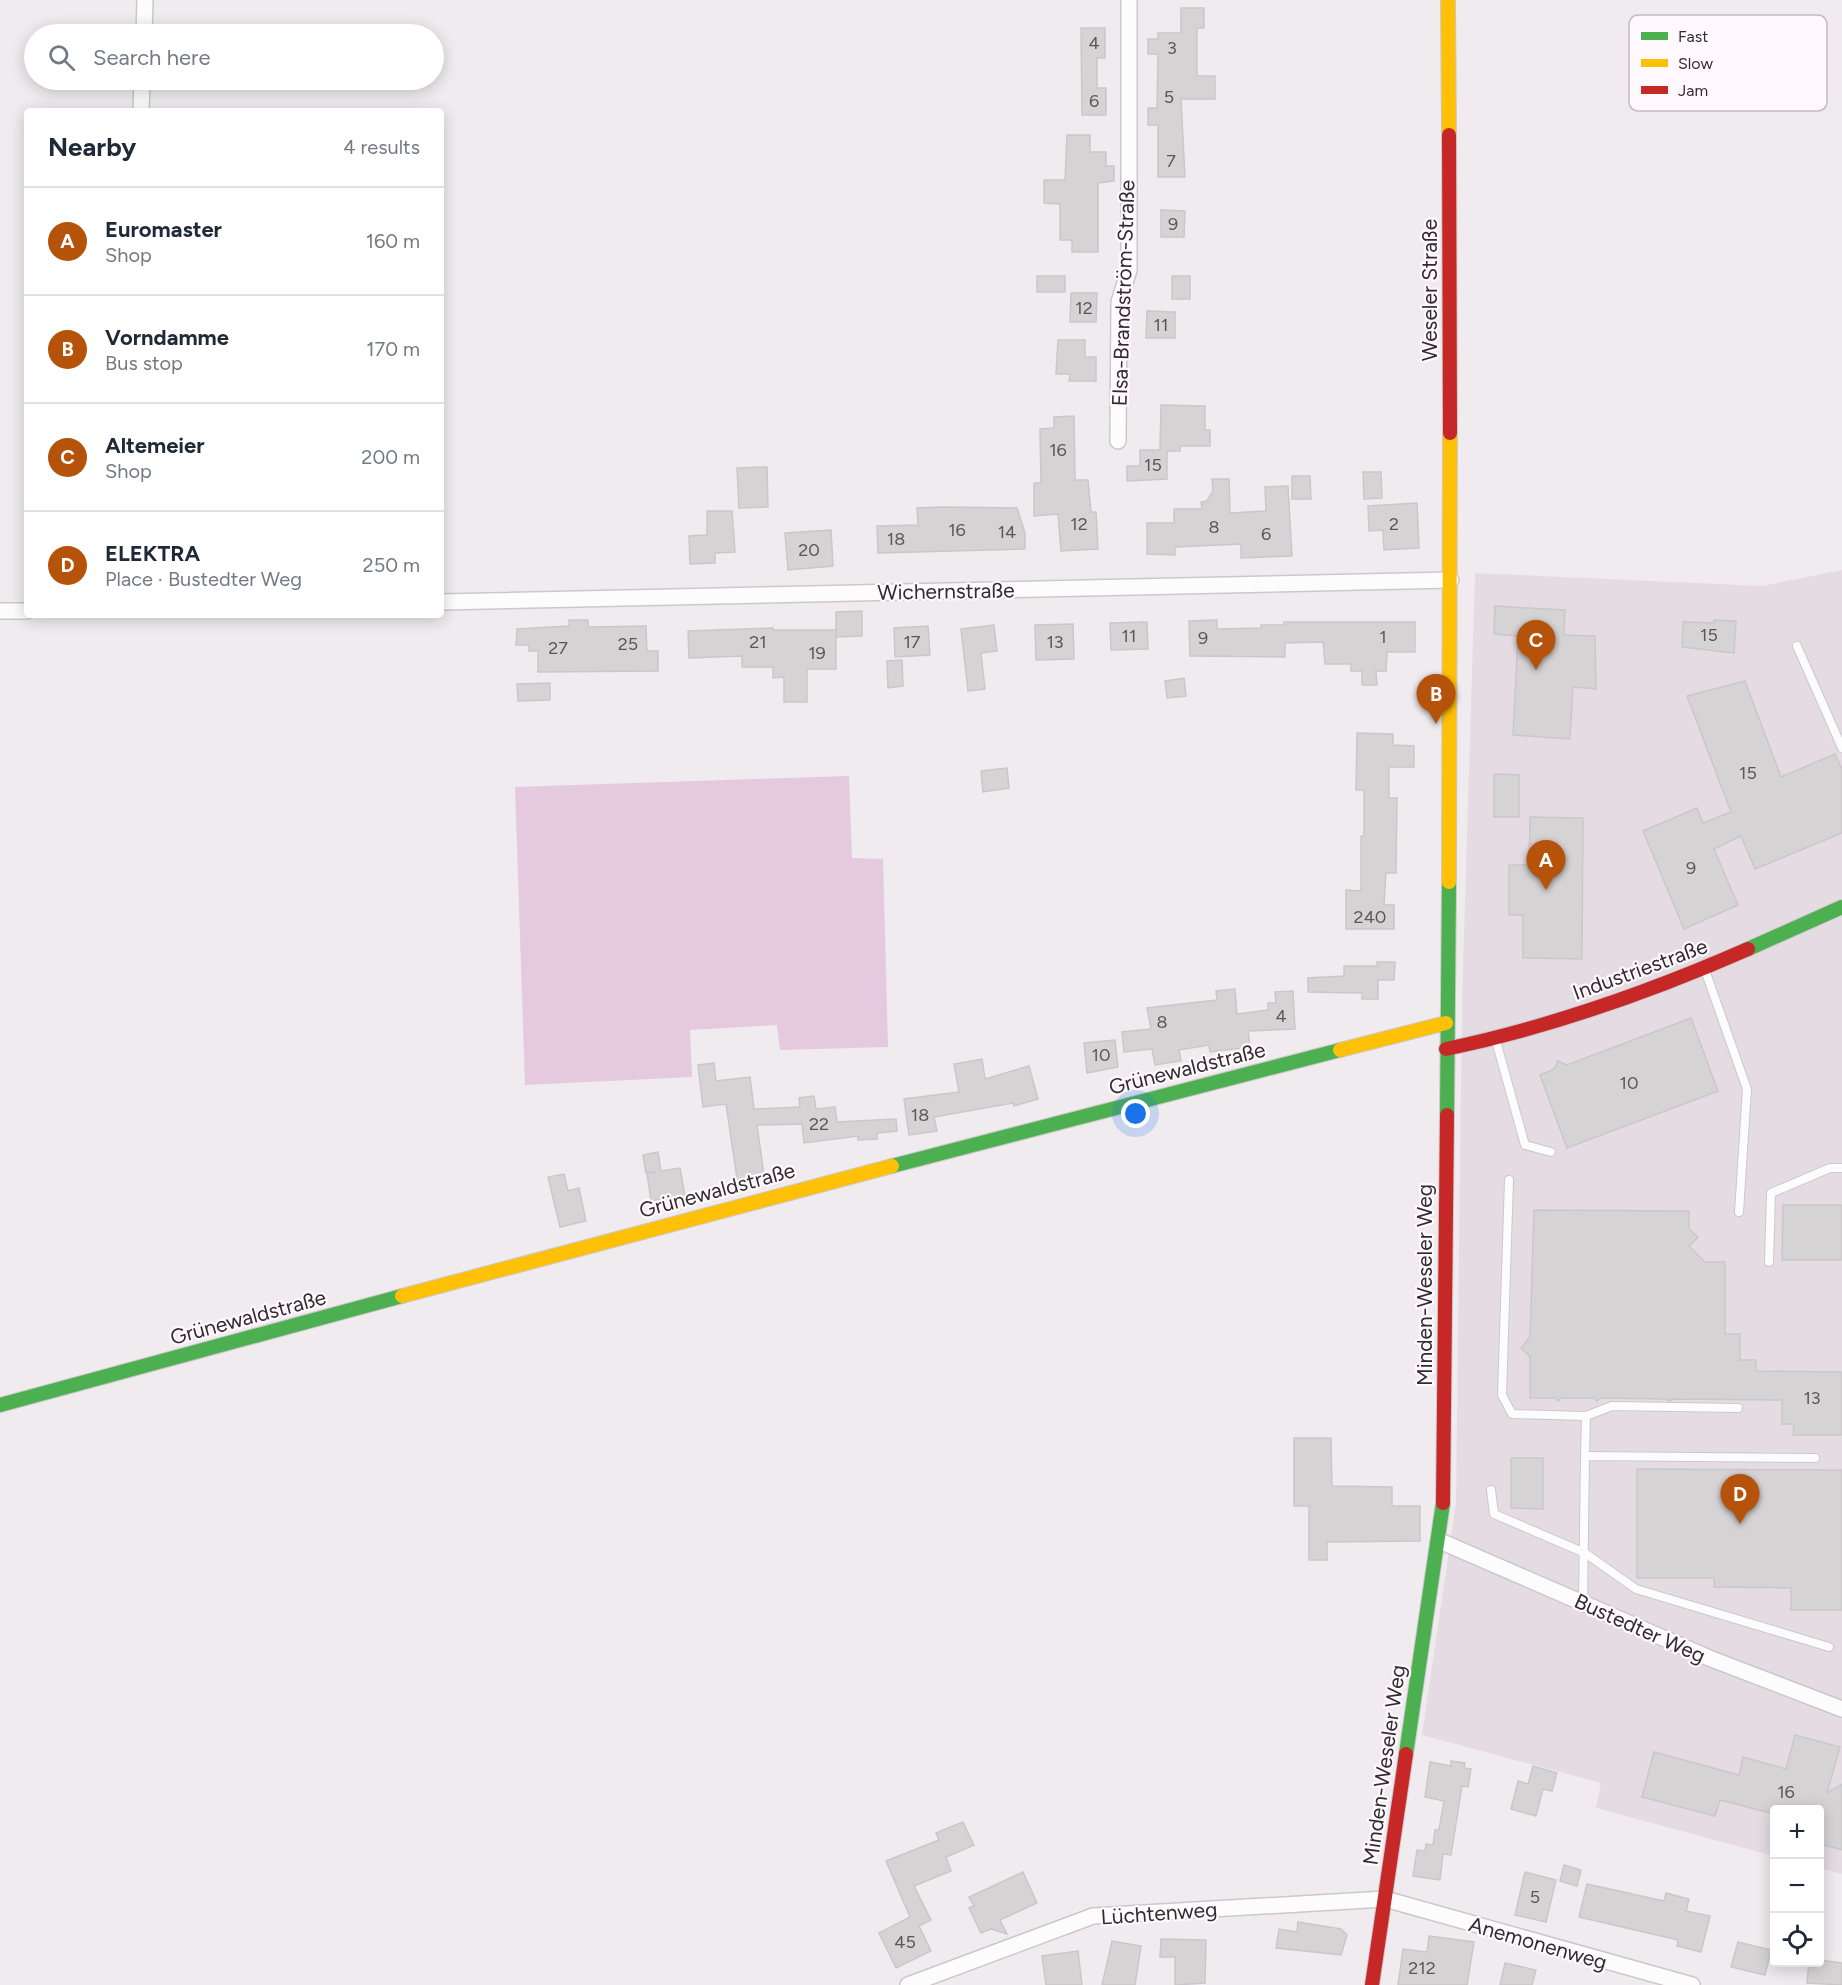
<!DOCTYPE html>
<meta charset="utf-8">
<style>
body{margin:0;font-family:Figtree,sans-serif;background:#f2f2f3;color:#1f2937}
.controls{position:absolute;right:18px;bottom:18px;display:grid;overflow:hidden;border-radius:6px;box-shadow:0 3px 15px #0003}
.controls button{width:54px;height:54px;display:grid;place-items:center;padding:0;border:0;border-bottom:2px solid #e0e1e3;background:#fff;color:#1f2937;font:30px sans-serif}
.you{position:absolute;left:1136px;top:1114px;width:21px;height:21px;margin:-15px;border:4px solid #fff;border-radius:50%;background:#1a73e8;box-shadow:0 0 0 9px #1a73e833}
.badge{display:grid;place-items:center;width:39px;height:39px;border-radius:50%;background:#b45309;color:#fff;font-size:20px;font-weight:700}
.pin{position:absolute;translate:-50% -50px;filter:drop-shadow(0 2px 3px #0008)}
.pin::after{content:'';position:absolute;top:32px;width:21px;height:18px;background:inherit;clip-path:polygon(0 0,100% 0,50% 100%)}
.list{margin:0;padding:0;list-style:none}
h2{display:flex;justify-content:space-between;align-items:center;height:78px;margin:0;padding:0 24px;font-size:26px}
h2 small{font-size:20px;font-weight:400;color:#747a83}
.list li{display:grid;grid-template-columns:39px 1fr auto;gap:18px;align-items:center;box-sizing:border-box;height:108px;padding:0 24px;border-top:2px solid #e0e1e3}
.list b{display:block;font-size:22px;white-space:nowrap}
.list p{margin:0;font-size:20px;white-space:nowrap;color:#747a83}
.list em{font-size:20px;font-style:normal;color:#747a83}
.icon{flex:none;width:33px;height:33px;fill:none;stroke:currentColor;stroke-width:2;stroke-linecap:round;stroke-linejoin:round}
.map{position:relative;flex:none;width:1842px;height:1985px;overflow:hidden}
.search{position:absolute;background:#fff;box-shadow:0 3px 15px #0003;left:24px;top:24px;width:420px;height:66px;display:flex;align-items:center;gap:15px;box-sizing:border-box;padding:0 21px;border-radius:33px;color:#747a83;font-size:22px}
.panel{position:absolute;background:#fff;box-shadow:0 3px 15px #0003;left:24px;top:108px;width:420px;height:510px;border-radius:6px}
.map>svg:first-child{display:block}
.built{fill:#e5dce3}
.green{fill:#e5c9de}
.building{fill:#d6d3d5;stroke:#cbc7c9;stroke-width:1.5}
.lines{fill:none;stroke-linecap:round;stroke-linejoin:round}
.lane-casing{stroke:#cbc8ca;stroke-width:10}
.street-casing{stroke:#cbc8ca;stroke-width:18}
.fast-casing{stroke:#cbc8ca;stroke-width:16}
.slow-casing{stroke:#cbc8ca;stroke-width:16}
.jam-casing{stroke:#cbc8ca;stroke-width:16}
.lane{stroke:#fdfcfc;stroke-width:8}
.street{stroke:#fdfcfc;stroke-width:15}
.fast{stroke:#4caf50;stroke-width:14}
.slow{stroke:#ffc107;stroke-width:14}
.jam{stroke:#c62828;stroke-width:14}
.labels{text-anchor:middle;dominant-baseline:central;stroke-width:4.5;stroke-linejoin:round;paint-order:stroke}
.number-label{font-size:18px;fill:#5a5759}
.street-label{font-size:21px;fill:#2f2d2f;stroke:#fff8fd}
.key{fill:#fff8fd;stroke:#c1bbbf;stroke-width:1.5}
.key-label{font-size:16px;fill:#2f2d2f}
</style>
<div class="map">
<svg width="1842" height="1985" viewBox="0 0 1842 1985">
<rect width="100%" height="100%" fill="#f0ebee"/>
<path class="built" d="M1842,570V1874L1820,1868V1810H1774V1856L1596,1808L1601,1783L1422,1735L1456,1503L1462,1000L1475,573L1762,586Z"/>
<path class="green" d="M849,776L852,858L883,859L888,1047L780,1050L777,1025L690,1030L692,1077L525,1085L515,787Z"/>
<g class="building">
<path d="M1181,8H1204V28H1197V76H1215V99H1181L1185,177H1158V125H1148V108H1157L1158,54H1148V39H1158V33H1181Z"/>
<path d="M1081,28H1105V58H1097V88H1106V115H1082Z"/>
<path d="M1067,135H1090V152H1106V166H1114V181L1098,183V252H1072V240H1060V204L1044,203V180H1065Z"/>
<path d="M1161,210L1185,211L1184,237H1161Z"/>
<rect x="1037" y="276" width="28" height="16"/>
<rect x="1172" y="276" width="18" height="23"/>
<path d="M1071,293H1097L1096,322H1070Z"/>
<path d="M1147,311L1175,312V338H1146Z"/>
<path d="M1058,340H1085V357H1096V381H1069L1070,374H1056Z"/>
<path d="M1161,405L1205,406V430H1210V446H1180V451H1167V479L1127,481V466H1140V450H1160Z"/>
<path d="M1074,416L1075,480H1088L1091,512H1096L1098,549L1061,551L1058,514L1034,516V483H1041L1040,429L1054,428V417Z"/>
<path d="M767,467L768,507L739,508L737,468Z"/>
<path d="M1363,472H1381L1382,498L1364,499Z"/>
<path d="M1292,476H1310L1311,499H1292Z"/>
<path d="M1212,479H1229L1230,513L1266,511L1265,487L1288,486L1292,556L1241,558V544L1175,547V555L1147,554V523H1174V509H1202L1201,502L1207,501L1213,491Z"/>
<path d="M1417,503L1419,548L1384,550L1383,530L1369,531L1368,506Z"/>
<path d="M943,507L1017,508L1025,533V549L878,553L877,526L918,525L917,508Z"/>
<path d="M707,511H732L735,552L715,553V563L690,564L689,536L707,535Z"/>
<path d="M831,530L833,566L788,570L785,533Z"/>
<path d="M1495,606L1565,610L1564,635L1595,636L1596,689L1573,687L1570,739L1513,735L1518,636L1494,634Z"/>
<path d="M862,611V636L836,637V612Z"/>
<path d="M569,620H588V627L646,626L647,651H658V671L538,672V651H529V645H516L517,629L569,626Z"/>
<path d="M1217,620V629L1261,628V625H1284V622H1415V652H1387L1386,671H1376L1377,685H1362V671H1351V664H1325L1323,642L1285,643V657L1190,656L1189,621Z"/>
<path d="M1714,620L1736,621L1734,653L1682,647L1683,622L1714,623Z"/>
<path d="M1147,622L1148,649L1111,650L1110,623Z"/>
<path d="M1073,624L1074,659L1036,660L1035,625Z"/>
<path d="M994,625L997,651L981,653L985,689L968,691L961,629Z"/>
<path d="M928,626L930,655L895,657L894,628Z"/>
<path d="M773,628V630H836V669H807V702H784V677L773,678V667H742V656L689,658L688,631Z"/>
<path d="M902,660L903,686L888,688L887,661Z"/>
<path d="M1184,678L1186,696L1167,698L1165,681Z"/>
<path d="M1745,681L1781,777L1835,754L1842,769V833L1755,869L1741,836L1714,849L1738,905L1684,929L1643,831L1697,808L1703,823L1731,812L1687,696Z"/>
<path d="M550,683V700L518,701L517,684Z"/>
<path d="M1357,733L1393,734V745L1414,746V767H1389V798H1397L1396,873H1386L1384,905H1394V929H1346V890L1361,891V836H1364V790H1356Z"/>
<path d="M1007,768L1009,788L983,792L981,771Z"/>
<path d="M1494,774L1519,775V817H1494Z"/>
<path d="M1530,817L1583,818L1582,959L1523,958V915H1509V865H1529Z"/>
<path d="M1377,962H1395L1394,980H1378V999H1362V993L1308,992V978L1344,976V966H1377Z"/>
<path d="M1235,989L1237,1014L1268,1010V1003H1276L1275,992L1293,991L1295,1029L1248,1031L1250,1047L1210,1052L1209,1045L1179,1050L1181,1061L1155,1065L1152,1049L1124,1052L1122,1032L1151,1029L1147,1008L1217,1000L1216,991Z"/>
<path d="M1691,1018L1718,1091L1567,1148L1540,1075L1554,1069L1558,1061L1567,1065Z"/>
<path d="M1115,1040L1118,1067L1087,1073L1084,1043Z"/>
<path d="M982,1059L985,1079L1029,1066L1038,1099L1014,1106L1013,1103L934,1117L937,1131L909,1135L904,1099L959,1092L954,1064Z"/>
<path d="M714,1063L716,1081L750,1077L754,1109L800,1107L799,1098L814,1096L816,1109L835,1107L837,1122L896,1119L897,1131L877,1133V1139L858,1140V1136L804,1143L802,1124L757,1125L764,1175L737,1179L726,1104L703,1107L698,1065Z"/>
<path d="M658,1152L661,1171L680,1168L685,1196L651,1201L647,1173L655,1172L646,1173L643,1155Z"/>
<path d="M564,1174L568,1191L579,1188L586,1221L560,1227L548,1177Z"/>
<path d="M1783,1205H1842V1260H1782Z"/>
<path d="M1534,1210L1689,1211V1229L1698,1237L1689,1246L1705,1262H1725V1334H1740V1360H1756V1371L1842,1372V1435H1793L1794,1424H1782V1400L1672,1399L1670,1401L1666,1399L1600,1398L1597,1401L1594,1398H1561L1558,1401L1555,1398H1530V1357L1521,1348L1530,1337Z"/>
<path d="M1294,1438H1331L1332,1486L1392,1487V1506H1420V1541L1327,1542V1560H1309V1506H1294Z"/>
<path d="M1511,1458H1543V1509L1511,1508Z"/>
<path d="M1637,1469L1842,1470V1610H1791V1588L1714,1587V1578H1637Z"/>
<path d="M1795,1735L1840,1747L1827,1793L1842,1784V1850L1820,1844V1809H1774V1814L1720,1800L1715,1816L1642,1797L1654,1752L1739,1775L1743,1757L1786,1769Z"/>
<path d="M1451,1761L1465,1763L1464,1768L1471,1769L1468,1787L1462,1786L1451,1855L1443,1854L1440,1880L1413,1876L1417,1850L1425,1851L1426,1844L1433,1845L1435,1830H1439L1444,1801L1425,1797L1430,1762L1451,1766Z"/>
<path d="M1533,1766L1557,1773L1552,1791L1543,1789L1536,1816L1511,1809L1518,1781L1528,1784Z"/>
<path d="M963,1822L974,1845L946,1857L951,1871L914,1886L931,1920L919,1926L931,1951L896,1968L879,1933L910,1917L886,1861L939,1840L936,1833Z"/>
<path d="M1564,1865L1581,1870L1577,1886L1560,1881Z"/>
<path d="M1023,1872L1037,1903L1000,1920L1007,1934L991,1929L981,1933L969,1908L974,1906L969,1897Z"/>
<path d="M1525,1872L1556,1880L1546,1922L1515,1915Z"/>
<path d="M1587,1884L1664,1901L1666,1893L1689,1899L1686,1911L1710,1916L1701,1952L1677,1946L1678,1940L1579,1917Z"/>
<path d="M1298,1922L1341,1929L1347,1935L1341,1955L1276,1948L1279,1929L1297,1932Z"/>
<path d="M1429,1936L1474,1942L1467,1985H1398L1403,1949L1427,1952Z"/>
<path d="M1161,1939L1206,1940L1205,1983L1175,1985V1957H1160Z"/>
<path d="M1112,1941L1141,1946L1135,1985H1102Z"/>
<path d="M1738,1942L1771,1950L1765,1975L1731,1967Z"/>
<path d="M1078,1951L1082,1985H1046L1042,1956Z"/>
<path d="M1820,1960L1842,1963V1985L1807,1983L1809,1962H1820Z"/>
<path d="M1505,1963L1536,1970L1532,1985H1500Z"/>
</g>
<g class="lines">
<defs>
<g id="lane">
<path d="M1797,646L1842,748"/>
<path d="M1705,970L1747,1089L1739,1212"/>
<path d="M1496,1041L1525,1145L1551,1152"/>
<path d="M1509,1180L1502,1395L1512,1414L1586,1416L1585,1456"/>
<path d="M1769,1262L1771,1193L1830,1168H1842"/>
<path d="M1586,1416L1612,1406L1738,1408"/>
<path d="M1491,1490L1494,1514L1585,1553L1636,1589L1829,1647"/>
<path d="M1583,1604L1585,1456L1815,1458"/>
</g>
<g id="street">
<path d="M144,34L145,0"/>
<path d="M141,111L142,80"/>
<path d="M1118,441L1119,302L1129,270V0"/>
<path d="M441,602L1451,580"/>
<path d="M0,611H27"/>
<path d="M1440,1541L1709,1658L1842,1709"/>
<path d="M908,1985L1093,1916L1385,1899L1692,1985"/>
</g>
<g id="fast">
<path d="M1748,949L1842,907"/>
<path d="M1447,1115L1449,882"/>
<path d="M892,1166L1340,1050"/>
<path d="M0,1405L402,1296"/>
<path d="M1406,1754L1443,1503"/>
</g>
<g id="slow">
<path d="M1448,0L1449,135"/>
<path d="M1449,882L1450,433"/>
<path d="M1340,1050L1446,1023"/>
<path d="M402,1296L892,1166"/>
</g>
<g id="jam">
<path d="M1449,135L1450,433"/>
<path d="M1446,1049C1551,1027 1650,992 1748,949"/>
<path d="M1443,1503L1447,1115"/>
<path d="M1372,1985L1406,1754"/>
</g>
</defs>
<use href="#lane" class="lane-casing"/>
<use href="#street" class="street-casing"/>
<use href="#fast" class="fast-casing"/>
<use href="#slow" class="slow-casing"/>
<use href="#jam" class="jam-casing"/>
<use href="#lane" class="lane"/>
<use href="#street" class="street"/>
<use href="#fast" class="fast"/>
<use href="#slow" class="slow"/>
<use href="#jam" class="jam"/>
</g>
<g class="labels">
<g class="number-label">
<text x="1094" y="43">4</text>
<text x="1172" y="48">3</text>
<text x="1169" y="97">5</text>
<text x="1094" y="101">6</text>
<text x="1171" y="161">7</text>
<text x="1173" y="224">9</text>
<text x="1084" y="308">12</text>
<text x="1161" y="325">11</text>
<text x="1058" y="450">16</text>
<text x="1153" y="465">15</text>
<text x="1079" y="524">12</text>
<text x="1394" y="524">2</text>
<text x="1214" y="527">8</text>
<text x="957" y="530">16</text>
<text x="1007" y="532">14</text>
<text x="1266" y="534">6</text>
<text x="896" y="539">18</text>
<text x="809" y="550">20</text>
<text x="1709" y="635">15</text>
<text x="1129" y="636">11</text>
<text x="1383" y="637">1</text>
<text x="1203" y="638">9</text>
<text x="758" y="642">21</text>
<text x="912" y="642">17</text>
<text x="1055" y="642">13</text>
<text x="628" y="644">25</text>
<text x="558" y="648">27</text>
<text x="817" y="653">19</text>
<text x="1748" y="773">15</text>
<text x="1691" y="868">9</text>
<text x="1370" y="917">240</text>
<text x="1281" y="1016">4</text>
<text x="1162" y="1022">8</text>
<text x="1101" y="1055">10</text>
<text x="1629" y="1083">10</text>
<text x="920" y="1115">18</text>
<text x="819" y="1124">22</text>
<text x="1812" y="1398">13</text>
<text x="1786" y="1792">16</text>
<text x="1535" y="1897">5</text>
<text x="905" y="1942">45</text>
<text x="1422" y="1968">212</text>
</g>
<g class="street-label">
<text transform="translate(1429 290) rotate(-90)">Weseler Straße</text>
<text transform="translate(1123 293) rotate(-88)">Elsa-Brandström-Straße</text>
<text transform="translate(946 591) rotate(-1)">Wichernstraße</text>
<text transform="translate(1640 969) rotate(-20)">Industriestraße</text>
<text transform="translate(1187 1068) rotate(-14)">Grünewaldstraße</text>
<text transform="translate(717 1190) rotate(-15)">Grünewaldstraße</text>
<text transform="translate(1424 1285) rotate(-90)">Minden-Weseler Weg</text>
<text transform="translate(248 1317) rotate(-15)">Grünewaldstraße</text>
<text transform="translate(1640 1628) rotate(24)">Bustedter Weg</text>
<text transform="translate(1384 1765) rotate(-82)">Minden-Weseler Weg</text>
<text transform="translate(1159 1913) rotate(-4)">Lüchtenweg</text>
<text transform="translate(1538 1943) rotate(16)">Anemonenweg</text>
</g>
</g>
<rect x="1629" y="15" width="198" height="96" rx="9" class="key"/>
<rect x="1641" y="32" width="27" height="8" fill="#4caf50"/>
<rect x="1641" y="59" width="27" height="8" fill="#ffc107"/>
<rect x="1641" y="86" width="27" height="8" fill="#c62828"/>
<g class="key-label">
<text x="1678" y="42">Fast</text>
<text x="1678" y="69">Slow</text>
<text x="1678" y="96">Jam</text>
</g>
</svg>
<div class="controls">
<button>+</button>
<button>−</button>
<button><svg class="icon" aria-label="locate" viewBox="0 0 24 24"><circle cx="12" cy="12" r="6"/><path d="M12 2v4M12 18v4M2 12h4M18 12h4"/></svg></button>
</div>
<div class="you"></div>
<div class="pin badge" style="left:1546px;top:890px">A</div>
<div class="pin badge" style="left:1436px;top:724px">B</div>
<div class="pin badge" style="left:1536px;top:670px">C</div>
<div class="pin badge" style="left:1740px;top:1524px">D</div>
<div class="search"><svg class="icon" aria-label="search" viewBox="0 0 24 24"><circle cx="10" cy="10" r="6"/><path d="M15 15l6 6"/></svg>Search here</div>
<section class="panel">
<h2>Nearby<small>4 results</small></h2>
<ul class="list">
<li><span class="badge">A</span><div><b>Euromaster</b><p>Shop</p></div><em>160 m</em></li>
<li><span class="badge">B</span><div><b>Vorndamme</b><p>Bus stop</p></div><em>170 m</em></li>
<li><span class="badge">C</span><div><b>Altemeier</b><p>Shop</p></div><em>200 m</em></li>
<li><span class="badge">D</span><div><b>ELEKTRA</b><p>Place · Bustedter Weg</p></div><em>250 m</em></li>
</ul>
</section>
</div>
